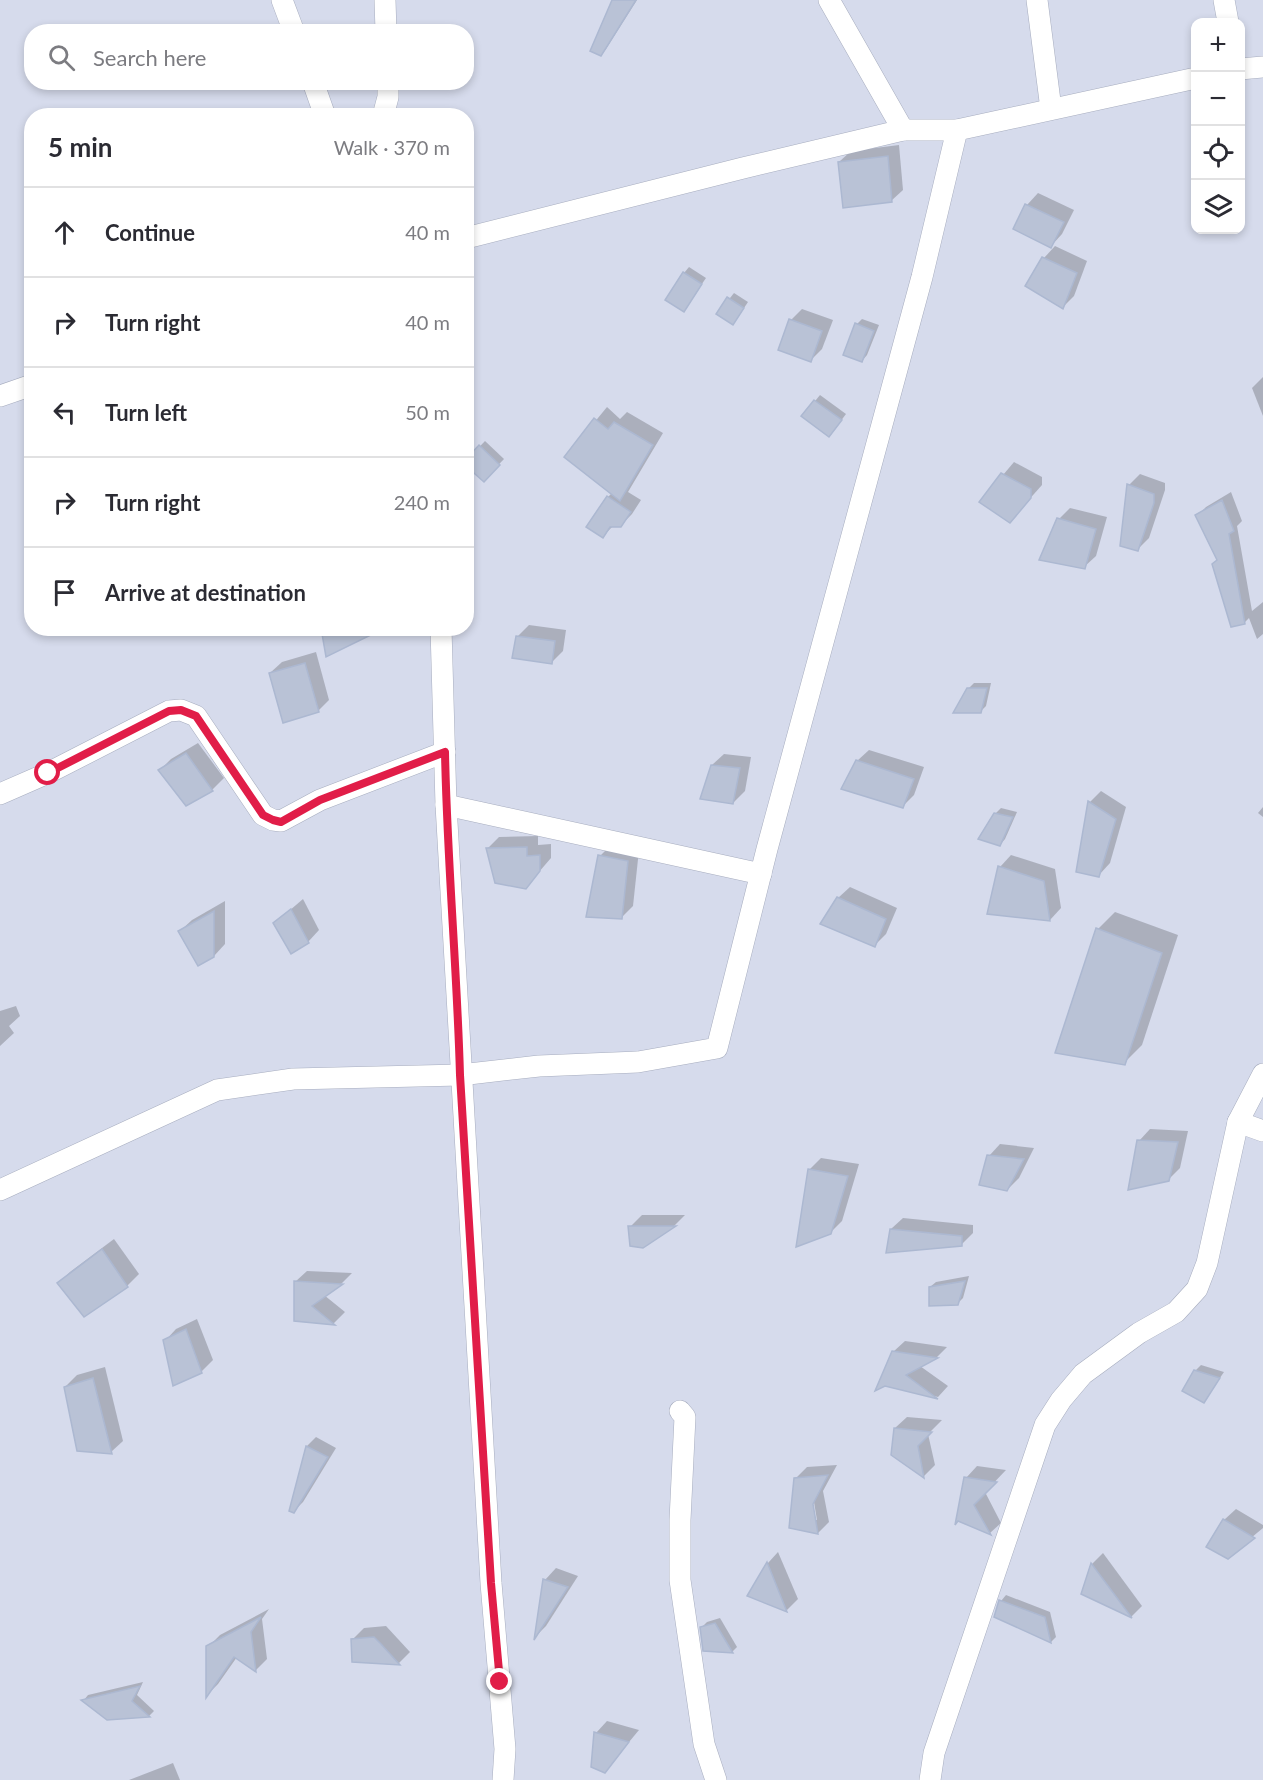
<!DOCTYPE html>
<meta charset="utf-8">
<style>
body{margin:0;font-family:Lato,sans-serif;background:#f2f2f3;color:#2b2b33}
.controls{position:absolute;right:18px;top:18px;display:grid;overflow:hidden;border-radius:12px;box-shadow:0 3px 9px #0003}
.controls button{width:54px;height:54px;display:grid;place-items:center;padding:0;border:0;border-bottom:2px solid #e1e1e2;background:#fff;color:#2b2b33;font:30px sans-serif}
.stop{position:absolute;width:18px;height:18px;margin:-14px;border:4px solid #e11d48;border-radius:50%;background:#fff}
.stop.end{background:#e11d48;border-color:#fff;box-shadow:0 2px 6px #0008}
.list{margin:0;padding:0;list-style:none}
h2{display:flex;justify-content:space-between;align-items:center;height:78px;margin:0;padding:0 24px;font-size:26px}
h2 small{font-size:20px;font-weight:400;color:#7c7c81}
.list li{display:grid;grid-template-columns:39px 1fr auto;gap:18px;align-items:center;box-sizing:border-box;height:90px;padding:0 24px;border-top:2px solid #e1e1e2}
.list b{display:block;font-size:22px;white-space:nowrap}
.list em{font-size:20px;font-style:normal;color:#7c7c81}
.icon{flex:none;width:33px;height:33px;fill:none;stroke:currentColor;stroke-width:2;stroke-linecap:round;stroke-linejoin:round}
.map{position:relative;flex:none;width:1263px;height:1780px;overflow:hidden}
.search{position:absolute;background:#fff;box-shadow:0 3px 9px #0003;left:24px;top:24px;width:450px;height:66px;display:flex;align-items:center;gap:15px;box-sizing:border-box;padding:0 21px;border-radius:24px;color:#7c7c81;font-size:22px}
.panel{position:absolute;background:#fff;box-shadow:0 3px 9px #0003;left:24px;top:108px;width:450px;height:528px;border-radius:24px}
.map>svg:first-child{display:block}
.residential{fill:#d6dbec;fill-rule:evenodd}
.shadow{fill:#0003;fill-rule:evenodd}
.building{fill:#b9c2d6;stroke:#acb8d1;stroke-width:1.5}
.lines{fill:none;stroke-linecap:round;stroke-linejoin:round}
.street-casing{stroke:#a7adbf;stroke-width:22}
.street{stroke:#fff;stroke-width:21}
.route{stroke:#e11d48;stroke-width:8}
</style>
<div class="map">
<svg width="1263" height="1780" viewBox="0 0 1263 1780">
<rect width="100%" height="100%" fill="#e5e8f3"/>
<path class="residential" d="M0,0H1263V1780H0ZM1196,22H1240V230H1196ZM32,32H466V82H32ZM32,116H466V628H32Z"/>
<g class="shadow">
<path d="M614,0H637L606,49L601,55Z"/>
<path d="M899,145L903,190L891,201L839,162L851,151Z"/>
<path d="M1038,193L1074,210L1062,234L1051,246L1027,205Z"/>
<path d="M1055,246L1087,261L1074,296L1063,307L1044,258Z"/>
<path d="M689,267L706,278L684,310V273Z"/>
<path d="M734,293L748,302L738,317L718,313Z"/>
<path d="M802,309L833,320L822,349L811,360L791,320Z"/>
<path d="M862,319L879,325L867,355L862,361L857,324Z"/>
<path d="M1263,377V416L1252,388Z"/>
<path d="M820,395L846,414L834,430L803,416Z"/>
<path d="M607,407L620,419L627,412L663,433L628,492L641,500L632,514L620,526H613L603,536L608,497L612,493L566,457Z"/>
<path d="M485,441L504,459L484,480L466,461Z"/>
<path d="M1014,462L1042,477V485L1010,521L981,501Z"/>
<path d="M1140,474L1165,483V490L1149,538L1138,549L1129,485Z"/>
<path d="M1231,492L1242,521L1237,526L1252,611L1263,602V634L1257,639L1249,618L1244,623L1219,560L1197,516L1206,507Z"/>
<path d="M1070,508L1107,517L1096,556L1084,567L1059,519Z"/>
<path d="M529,625L566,630L563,651L552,662L517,637Z"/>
<path d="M316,652L329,700L318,711L270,673L282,662Z"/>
<path d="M974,683H991L986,706L980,712L968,689Z"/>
<path d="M198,743L224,778L213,789L187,804L160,770L171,759Z"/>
<path d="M869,750L924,767L914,795L903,806L857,761Z"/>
<path d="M724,754L751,757L745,791L733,803L712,765Z"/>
<path d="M1101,791L1126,807L1110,863L1099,875L1077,871L1090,802Z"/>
<path d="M1263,807V817L1258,813Z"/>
<path d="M1001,808L1017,812L1005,839L1000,845L995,814Z"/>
<path d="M538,836V845L551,844V858L526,887L488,848L499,837Z"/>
<path d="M611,845L639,850L633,906L621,918L600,856Z"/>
<path d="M1011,855L1055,869L1061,908L1050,920L1000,867Z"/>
<path d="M850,887L897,908L886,934L875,945L838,898Z"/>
<path d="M303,899L319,930L308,942L275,923Z"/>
<path d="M225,901V944L214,956L180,931L192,920Z"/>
<path d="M1115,912L1178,935L1142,1045L1124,1063L1098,929Z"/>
<path d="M16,1006L20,1016L9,1026L14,1033L0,1046V1011Z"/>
<path d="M1150,1129L1188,1131L1180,1168L1168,1180L1139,1141Z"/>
<path d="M1000,1144L1034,1148L1019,1178L1007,1190L989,1156Z"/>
<path d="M821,1158L859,1164L842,1221L830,1233L809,1170Z"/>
<path d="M642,1215H685L675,1225L643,1247L630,1227Z"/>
<path d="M903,1218L973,1225V1233L961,1245L891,1229Z"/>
<path d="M114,1239L139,1274L127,1286L84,1315L59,1283L70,1272Z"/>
<path d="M307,1271L352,1273L342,1283L324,1295L345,1312L334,1323L295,1319V1282Z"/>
<path d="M969,1276L963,1298L957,1304L930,1287L936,1282Z"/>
<path d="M197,1319L213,1360L201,1372L165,1341L176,1329Z"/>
<path d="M905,1341L947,1347L937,1357L920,1366L948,1386L938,1397L885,1384L893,1352Z"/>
<path d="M1201,1365L1224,1372L1204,1401L1195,1371Z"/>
<path d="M105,1367L123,1441L111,1452L65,1387L77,1375Z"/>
<path d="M907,1417L942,1420L928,1434L935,1465L924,1476L892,1454L895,1428Z"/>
<path d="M316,1437L336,1448L303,1502L294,1511L291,1510L307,1446Z"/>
<path d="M837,1465L823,1491L829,1522L818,1533L791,1527L795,1479L807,1467ZM813,1496L817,1520H814L810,1497Z"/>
<path d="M977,1466L1006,1470L985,1492L1001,1523L990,1533L958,1519L966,1478Z"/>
<path d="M1236,1509L1263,1525V1528L1228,1557L1224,1520Z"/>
<path d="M778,1552L798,1599L787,1610L749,1596L768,1563Z"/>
<path d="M1103,1553L1142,1606L1131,1617L1083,1594L1092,1564Z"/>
<path d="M556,1568L578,1576L546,1626L537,1635L545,1580Z"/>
<path d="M1006,1595L1050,1612L1056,1637L1051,1642L995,1616L1001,1601Z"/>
<path d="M269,1609L262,1619L267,1659L256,1670L237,1657L218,1684L208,1694V1647L220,1635Z"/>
<path d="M720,1618L737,1647L732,1652L705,1649L701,1628L707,1622Z"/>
<path d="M386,1626L410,1652L399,1663L353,1661L352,1640L364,1628Z"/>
<path d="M143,1682L137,1695L154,1711L149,1716L107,1719L84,1700L88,1695Z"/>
<path d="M607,1721L639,1730L605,1771L596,1733Z"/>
<path d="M173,1763L180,1780H129Z"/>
</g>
<g class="building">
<path d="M612,0H636L601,56L590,51Z"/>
<path d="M888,156L892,202L843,208L838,162Z"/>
<path d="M1025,204L1064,222L1051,248L1013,229Z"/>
<path d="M1042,257L1077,273L1063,309L1025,286Z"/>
<path d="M683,272L702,284L684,312L665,300Z"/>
<path d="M727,297L744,308L733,325L716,314Z"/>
<path d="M789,319L822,331L811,362L778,350Z"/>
<path d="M855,323L874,331L862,362L843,355Z"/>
<path d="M814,400L842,420L829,437L801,416Z"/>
<path d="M594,418L608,429L614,422L653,445L620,501L564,457Z"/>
<path d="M479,445L500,465L484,482L466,466V459Z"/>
<path d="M1001,473L1031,489V498L1010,523L979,502Z"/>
<path d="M1127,484L1154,494V503L1138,551L1120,546Z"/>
<path d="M607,496L631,512L621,527H610L603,538L586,527Z"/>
<path d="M1222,500L1234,531L1229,534L1245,624L1231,627L1212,564L1217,560L1195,515Z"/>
<path d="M1057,518L1096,529L1085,569L1039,560Z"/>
<path d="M321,628H385L326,657Z"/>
<path d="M516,636L555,641L552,664L512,658Z"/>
<path d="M305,663L319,712L283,723L269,673Z"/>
<path d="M967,688H987L981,713H953Z"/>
<path d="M186,753L213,791L186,806L158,770Z"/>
<path d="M856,760L914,779L903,808L841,789Z"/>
<path d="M711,765L740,768L733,804L700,799Z"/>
<path d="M1088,801L1116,819L1099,877L1076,872Z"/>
<path d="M994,813L1013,817L1000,846L978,839Z"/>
<path d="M527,847V856L540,855V871L526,889L495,883L486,848Z"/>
<path d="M598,855L628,861L622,919L586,917Z"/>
<path d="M998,866L1044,881L1050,921L987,914Z"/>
<path d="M837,897L886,919L875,947L820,924Z"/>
<path d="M291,909L309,943L291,954L273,923Z"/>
<path d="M214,911V957L198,966L178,931Z"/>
<path d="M1096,928L1162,953L1125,1065L1055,1053Z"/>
<path d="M1137,1140L1178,1142L1169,1181L1128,1190Z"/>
<path d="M987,1155L1024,1159L1007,1191L979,1185Z"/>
<path d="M808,1169L848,1176L831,1234L796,1247Z"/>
<path d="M628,1226H676L643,1248L630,1246Z"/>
<path d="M890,1229L962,1236V1246L886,1253Z"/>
<path d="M102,1249L128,1287L84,1317L57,1283Z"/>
<path d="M294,1281L343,1284L312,1306L335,1325L294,1321Z"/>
<path d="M965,1281L958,1305L929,1306V1287Z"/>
<path d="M186,1329L202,1373L173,1386L163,1340Z"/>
<path d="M892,1351L938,1358L906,1375L938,1399L885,1386L875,1391Z"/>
<path d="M1194,1370L1220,1378L1204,1403L1182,1391Z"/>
<path d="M93,1378L112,1454L77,1451L64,1387Z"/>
<path d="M894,1428L932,1432L918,1446L924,1478L891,1455Z"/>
<path d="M306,1446L328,1457L294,1513L289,1511Z"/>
<path d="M828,1475L813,1504L818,1534L789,1528L794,1478Z"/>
<path d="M964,1477L997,1482L974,1505L991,1535L958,1521L955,1525Z"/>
<path d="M1223,1519L1255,1538L1228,1559L1206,1547Z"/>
<path d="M767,1562L787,1612L747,1596Z"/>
<path d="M1091,1563L1132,1618L1081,1594Z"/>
<path d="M543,1579L568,1587L534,1640Z"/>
<path d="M999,1600L1045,1617L1051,1643L994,1617Z"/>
<path d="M261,1617L251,1632L256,1672L234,1657L206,1698V1646Z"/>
<path d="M715,1623L733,1653L703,1651L700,1627Z"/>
<path d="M374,1637L381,1644L400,1665L352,1662L351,1639Z"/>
<path d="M140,1686L132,1701L150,1717L107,1720L81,1700Z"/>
<path d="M594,1732L629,1742L605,1773L591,1767Z"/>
</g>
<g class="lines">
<defs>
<g id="street">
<path d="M282,0L294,32"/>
<path d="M385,0L386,32"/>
<path d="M829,0L903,130"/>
<path d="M1037,0L1051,109"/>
<path d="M1224,0L1228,22"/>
<path d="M1240,69L1263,67"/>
<path d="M313,82L325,116"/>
<path d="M383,116L388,97V82"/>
<path d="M466,238L743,168L903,130H957L1196,78"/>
<path d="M0,396L32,385"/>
<path d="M441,628L446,805L491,1583L505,1749L503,1780"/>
<path d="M0,794L48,773L169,711L181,710L196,716L263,815L273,820L281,821L320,800L445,752"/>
<path d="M446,805L761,874"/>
<path d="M1238,1122L1263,1131"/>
<path d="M0,1190L217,1090L293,1079L460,1075L539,1066L638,1062L717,1048L767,849L922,277L957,130"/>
<path d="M680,1411L685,1417L680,1520V1580L704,1744L716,1780"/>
<path d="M930,1780L934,1753L1045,1425L1061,1400L1083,1374L1139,1333L1176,1312L1197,1289L1207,1263L1238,1122L1263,1074"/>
</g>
</defs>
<use href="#street" class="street-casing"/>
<use href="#street" class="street"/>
</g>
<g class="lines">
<path class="route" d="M48,773L169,711L181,710L196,716L263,815L273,820L281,822L320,800L445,752C447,860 457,967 460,1075L491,1583L500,1682"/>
</g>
</svg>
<div class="controls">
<button>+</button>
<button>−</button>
<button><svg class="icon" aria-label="locate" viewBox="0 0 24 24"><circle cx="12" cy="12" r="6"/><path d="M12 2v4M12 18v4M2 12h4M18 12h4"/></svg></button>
<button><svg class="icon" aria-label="layers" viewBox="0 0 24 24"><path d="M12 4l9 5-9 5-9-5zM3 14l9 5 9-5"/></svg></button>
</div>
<div class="stop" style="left:48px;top:773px"></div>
<div class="stop end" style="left:500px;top:1682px"></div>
<div class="search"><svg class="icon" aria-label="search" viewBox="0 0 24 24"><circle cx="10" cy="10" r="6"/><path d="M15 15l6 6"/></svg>Search here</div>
<section class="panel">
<h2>5 min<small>Walk · 370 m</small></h2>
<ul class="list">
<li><svg class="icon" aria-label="ahead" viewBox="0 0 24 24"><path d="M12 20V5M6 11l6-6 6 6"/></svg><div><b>Continue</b></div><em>40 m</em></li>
<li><svg class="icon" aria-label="right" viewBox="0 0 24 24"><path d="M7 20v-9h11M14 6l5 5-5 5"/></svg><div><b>Turn right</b></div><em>40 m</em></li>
<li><svg class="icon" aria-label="left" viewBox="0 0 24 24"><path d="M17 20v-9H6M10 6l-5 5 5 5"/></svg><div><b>Turn left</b></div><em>50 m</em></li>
<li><svg class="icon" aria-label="right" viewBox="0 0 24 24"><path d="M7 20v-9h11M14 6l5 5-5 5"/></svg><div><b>Turn right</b></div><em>240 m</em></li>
<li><svg class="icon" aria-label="arrive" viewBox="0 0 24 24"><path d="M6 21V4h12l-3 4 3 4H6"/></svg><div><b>Arrive at destination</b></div></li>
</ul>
</section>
</div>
